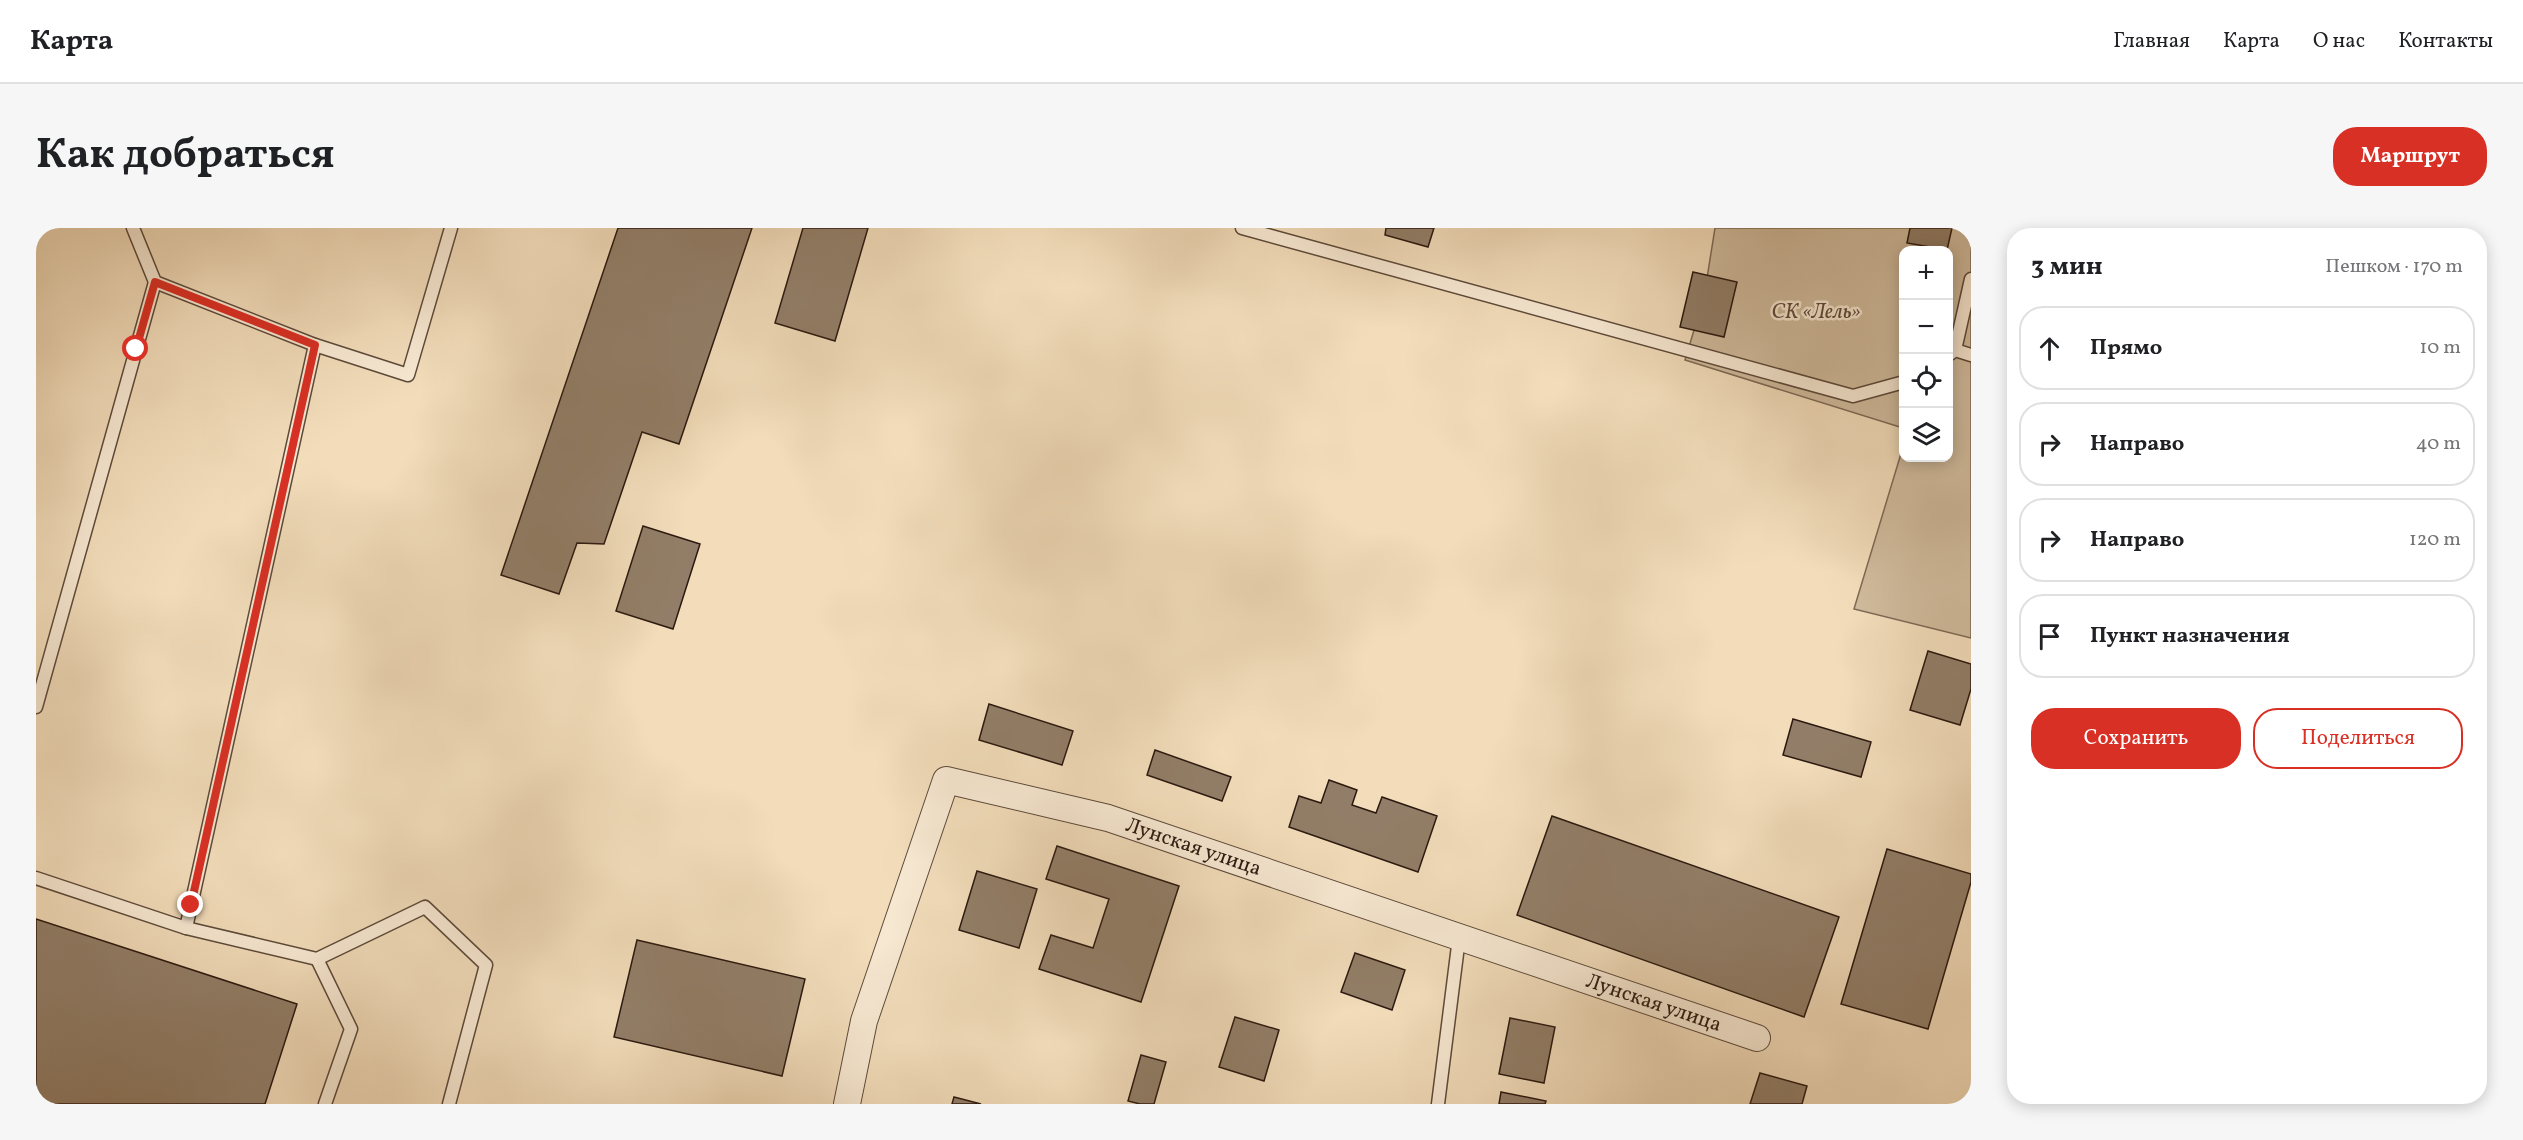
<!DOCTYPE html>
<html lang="ru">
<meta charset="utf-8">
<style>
body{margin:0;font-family:Vollkorn,serif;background:#f6f6f6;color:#202124}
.controls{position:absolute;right:18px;top:18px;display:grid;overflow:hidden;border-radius:12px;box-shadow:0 3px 15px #0003}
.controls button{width:54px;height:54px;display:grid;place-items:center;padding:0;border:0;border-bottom:2px solid #e0e0e0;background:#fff;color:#202124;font:30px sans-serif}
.stop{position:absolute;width:18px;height:18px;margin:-14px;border:4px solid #d93025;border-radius:50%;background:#fff}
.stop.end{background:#d93025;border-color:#fff;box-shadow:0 2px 6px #0008}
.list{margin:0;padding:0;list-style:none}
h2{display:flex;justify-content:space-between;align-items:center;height:78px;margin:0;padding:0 24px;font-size:26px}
h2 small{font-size:20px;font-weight:400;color:#757577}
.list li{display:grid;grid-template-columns:39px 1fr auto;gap:18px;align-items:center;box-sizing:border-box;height:84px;margin:0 12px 12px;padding:0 12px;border:2px solid #e0e0e0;border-radius:24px}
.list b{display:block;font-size:22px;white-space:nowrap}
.list em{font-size:20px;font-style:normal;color:#757577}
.actions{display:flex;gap:12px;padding:18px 24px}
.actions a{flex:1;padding:14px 0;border:2px solid #d93025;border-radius:24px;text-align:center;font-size:21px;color:#d93025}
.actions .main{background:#d93025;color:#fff}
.icon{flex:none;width:33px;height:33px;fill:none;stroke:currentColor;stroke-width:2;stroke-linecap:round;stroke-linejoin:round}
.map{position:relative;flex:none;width:1935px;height:876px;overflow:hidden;border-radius:24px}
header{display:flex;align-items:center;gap:36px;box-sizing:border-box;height:84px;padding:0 30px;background:#fff;border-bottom:2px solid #e0e0e0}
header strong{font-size:28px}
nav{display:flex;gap:33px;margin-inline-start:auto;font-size:21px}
.intro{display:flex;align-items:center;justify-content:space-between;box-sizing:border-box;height:144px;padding:0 36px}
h1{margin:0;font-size:42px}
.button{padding:15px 27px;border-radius:24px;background:#d93025;color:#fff;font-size:21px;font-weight:700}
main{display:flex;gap:36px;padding:0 36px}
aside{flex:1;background:#fff;border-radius:24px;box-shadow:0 3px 15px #0003}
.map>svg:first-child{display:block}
.green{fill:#d0bb9d;stroke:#7e6a56;stroke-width:1.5}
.building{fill:#927e68;stroke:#2b1910;stroke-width:1.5}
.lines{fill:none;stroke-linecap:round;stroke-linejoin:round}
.lane-casing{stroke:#5d4a3a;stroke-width:15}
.street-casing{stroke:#5d4a3a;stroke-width:28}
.lane{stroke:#f7e8d2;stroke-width:12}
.street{stroke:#f7e8d2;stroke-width:26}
.route{stroke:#d93025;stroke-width:8}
.labels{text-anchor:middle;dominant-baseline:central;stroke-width:5;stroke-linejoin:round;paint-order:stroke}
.park-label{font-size:21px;font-style:italic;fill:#5d4a3a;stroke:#f7e8d2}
.street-label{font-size:21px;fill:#2b1910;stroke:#f7e8d2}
</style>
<header>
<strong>Карта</strong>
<nav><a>Главная</a><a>Карта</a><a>О нас</a><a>Контакты</a></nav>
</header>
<div class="intro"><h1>Как добраться</h1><a class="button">Маршрут</a></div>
<main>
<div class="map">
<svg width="1935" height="876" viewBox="0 0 1935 876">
<rect width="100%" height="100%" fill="#f2dcba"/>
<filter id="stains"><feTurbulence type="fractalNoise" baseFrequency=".00333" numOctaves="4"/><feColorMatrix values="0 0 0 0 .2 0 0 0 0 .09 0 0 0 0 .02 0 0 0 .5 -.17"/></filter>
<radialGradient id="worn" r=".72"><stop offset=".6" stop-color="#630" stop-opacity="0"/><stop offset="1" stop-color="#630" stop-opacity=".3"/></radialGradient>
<path class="green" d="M1679,0H1935V410L1818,381L1867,219L1868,230H1912V22H1868L1867,200L1649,132L1668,69Z"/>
<g class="building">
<path d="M582,0H716L643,216L606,204L568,316L541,315L523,366L465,347Z"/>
<path d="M767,0H832L799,113L739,95Z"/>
<path d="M1350,0H1398L1392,19L1349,7Z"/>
<path d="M1874,0H1916L1911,22L1871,15Z"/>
<path d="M1657,44L1701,54L1688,109L1644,99Z"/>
<path d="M607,298L664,316L637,401L580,383Z"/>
<path d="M1892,423L1935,436V461L1924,497L1874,482Z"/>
<path d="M953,476L1037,503L1026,537L943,512Z"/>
<path d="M1757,491L1835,514L1825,549L1747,527Z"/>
<path d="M1119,522L1195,549L1186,573L1111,547Z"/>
<path d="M1293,552L1321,562L1316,577L1340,585L1346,569L1401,588L1382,644L1253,599L1263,568L1285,575Z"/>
<path d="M1516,588L1803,689L1768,789L1481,687Z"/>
<path d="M1021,618L1143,658L1105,774L1003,741L1015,707L1057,720L1073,671L1010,651Z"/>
<path d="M1851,621L1935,646V654L1892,801L1805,776Z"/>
<path d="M941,643L1001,661L983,720L923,702Z"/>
<path d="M0,691L261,776L229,876H0Z"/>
<path d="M601,712L769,751L746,848L578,809Z"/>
<path d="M1319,725L1369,742L1356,782L1305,764Z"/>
<path d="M1199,789L1243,802L1228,853L1183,839Z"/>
<path d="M1474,790L1519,799L1508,855L1463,846Z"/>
<path d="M1105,827L1130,834L1118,876H1104L1092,873Z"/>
<path d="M1724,845L1771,858L1766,876H1714Z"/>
<path d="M1465,864L1510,873L1509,876H1463Z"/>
<path d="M918,869L945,876H916Z"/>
</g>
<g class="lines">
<defs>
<g id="lane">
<path d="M97,0L119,54L279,117L372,147L415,0"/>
<path d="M1206,0L1817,168L1868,154"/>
<path d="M1919,122L1935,51"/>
<path d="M1914,126L1919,122L1935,127"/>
<path d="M0,479L119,54"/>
<path d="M0,650L150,700L279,117"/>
<path d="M150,700L281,731L389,679L450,737L413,876"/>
<path d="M281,731L315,801L289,876"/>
<path d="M1402,876L1423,710"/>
</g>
<g id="street">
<path id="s1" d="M811,876L828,793L910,552L1072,590L1721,810"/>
</g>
</defs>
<use href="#lane" class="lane-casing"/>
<use href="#street" class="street-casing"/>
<use href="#lane" class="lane"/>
<use href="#street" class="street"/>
</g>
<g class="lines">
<path class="route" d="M100,121L119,54L279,117L155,677"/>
</g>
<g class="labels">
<g class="park-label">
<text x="1780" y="84">СК «Лель»</text>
</g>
<g class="street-label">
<text stroke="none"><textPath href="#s1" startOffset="596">Лунская улица</textPath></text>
<text stroke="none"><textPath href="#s1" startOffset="1082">Лунская улица</textPath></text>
</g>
</g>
<rect width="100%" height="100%" filter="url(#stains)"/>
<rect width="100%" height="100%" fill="url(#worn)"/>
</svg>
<div class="controls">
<button>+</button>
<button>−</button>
<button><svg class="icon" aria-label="locate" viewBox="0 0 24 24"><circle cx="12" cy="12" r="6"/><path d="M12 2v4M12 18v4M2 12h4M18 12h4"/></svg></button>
<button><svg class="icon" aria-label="layers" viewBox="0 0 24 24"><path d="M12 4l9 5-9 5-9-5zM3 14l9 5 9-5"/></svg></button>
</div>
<div class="stop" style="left:100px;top:121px"></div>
<div class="stop end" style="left:155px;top:677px"></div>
</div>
<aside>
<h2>3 мин<small>Пешком · 170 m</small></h2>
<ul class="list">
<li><svg class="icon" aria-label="ahead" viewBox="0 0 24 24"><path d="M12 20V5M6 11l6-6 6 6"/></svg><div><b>Прямо</b></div><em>10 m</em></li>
<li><svg class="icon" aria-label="right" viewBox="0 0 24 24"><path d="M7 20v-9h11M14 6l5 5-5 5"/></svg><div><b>Направо</b></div><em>40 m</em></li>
<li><svg class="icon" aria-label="right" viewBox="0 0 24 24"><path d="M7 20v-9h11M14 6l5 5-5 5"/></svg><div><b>Направо</b></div><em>120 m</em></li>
<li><svg class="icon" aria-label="arrive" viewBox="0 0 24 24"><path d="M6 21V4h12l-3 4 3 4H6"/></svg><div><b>Пункт назначения</b></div></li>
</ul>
<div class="actions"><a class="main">Сохранить</a><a>Поделиться</a></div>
</aside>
</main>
